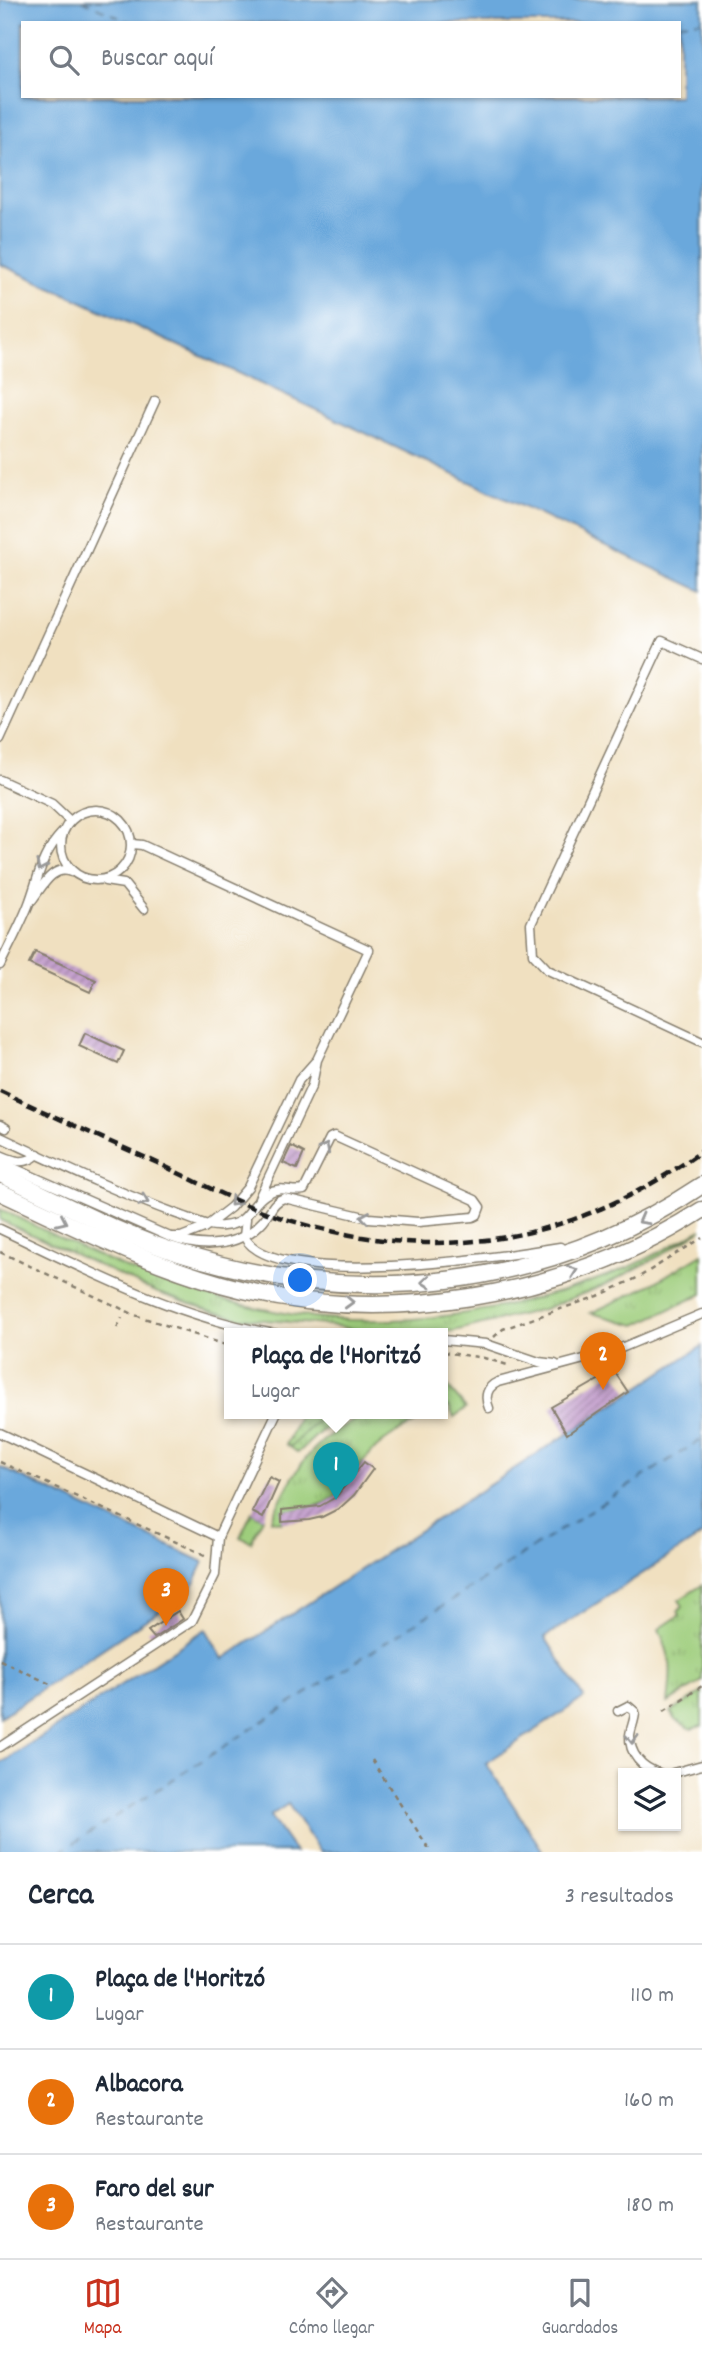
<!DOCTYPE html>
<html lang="es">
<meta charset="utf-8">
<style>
body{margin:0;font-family:Dekko,sans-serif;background:#f2f2f3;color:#1f2937}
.controls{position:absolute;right:21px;bottom:21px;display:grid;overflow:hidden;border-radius:0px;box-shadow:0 2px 5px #0004}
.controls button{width:63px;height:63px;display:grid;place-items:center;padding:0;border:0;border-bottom:2px solid #e0e1e3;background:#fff;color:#1f2937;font:35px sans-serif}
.you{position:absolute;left:301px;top:1281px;width:24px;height:24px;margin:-18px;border:5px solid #fff;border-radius:50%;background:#1a73e8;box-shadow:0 0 0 10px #1a73e833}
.badge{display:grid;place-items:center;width:46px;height:46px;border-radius:50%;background:#c8321e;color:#fff;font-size:23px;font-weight:700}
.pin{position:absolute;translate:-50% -58px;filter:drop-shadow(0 2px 4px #0008)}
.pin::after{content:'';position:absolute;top:37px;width:24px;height:21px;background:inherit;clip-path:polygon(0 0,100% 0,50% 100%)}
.popup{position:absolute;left:224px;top:1328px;width:224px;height:91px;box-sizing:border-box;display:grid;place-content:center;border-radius:0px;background:#fff;filter:drop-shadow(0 2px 5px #0005);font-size:23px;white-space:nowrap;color:#747a83}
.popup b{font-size:26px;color:#1f2937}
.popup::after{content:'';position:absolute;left:50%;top:100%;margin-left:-14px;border:14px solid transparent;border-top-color:#fff}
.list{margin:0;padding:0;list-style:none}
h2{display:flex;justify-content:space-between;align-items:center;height:91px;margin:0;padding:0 28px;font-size:30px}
h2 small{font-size:23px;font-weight:400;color:#747a83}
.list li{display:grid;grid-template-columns:46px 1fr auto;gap:21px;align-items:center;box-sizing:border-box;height:105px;padding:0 28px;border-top:2px solid #e0e1e3}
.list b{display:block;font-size:26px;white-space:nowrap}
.list p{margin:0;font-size:23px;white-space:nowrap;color:#747a83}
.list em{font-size:23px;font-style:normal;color:#747a83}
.icon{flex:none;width:38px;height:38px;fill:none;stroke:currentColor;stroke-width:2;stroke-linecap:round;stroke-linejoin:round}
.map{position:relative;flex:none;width:702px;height:1852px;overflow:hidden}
.search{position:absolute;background:#fff;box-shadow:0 2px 5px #0004;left:21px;right:21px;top:21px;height:77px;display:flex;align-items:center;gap:18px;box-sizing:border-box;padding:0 24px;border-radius:0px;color:#747a83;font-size:26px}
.sheet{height:406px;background:#fff}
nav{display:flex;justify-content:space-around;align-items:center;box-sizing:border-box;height:98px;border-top:2px solid #e0e1e3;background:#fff;font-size:19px;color:#747a83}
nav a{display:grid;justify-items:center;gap:4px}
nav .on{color:#c8321e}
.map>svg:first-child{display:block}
.grass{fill:url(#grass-tufts);stroke:#5d744c;stroke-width:2}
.park{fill:url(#park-dots);stroke:#5d744c;stroke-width:2}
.water{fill:#6aa8dc;stroke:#43627c;stroke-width:2;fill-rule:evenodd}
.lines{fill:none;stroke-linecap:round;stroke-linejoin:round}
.ferry{stroke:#3f5b72;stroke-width:2;stroke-dasharray:9 7;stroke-linecap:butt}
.building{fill:url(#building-hatch)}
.service-casing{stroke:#867e6e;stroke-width:11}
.minor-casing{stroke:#867e6e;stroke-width:19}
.path{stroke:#867e6e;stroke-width:2.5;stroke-dasharray:5 5;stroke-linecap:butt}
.service{stroke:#fff;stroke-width:8}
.minor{stroke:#fff;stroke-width:16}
.rail{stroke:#1c1c1c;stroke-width:4.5;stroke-dasharray:10 5;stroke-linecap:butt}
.oneway{stroke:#999}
</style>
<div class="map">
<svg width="702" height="1852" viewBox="0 0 702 1852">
<defs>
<pattern id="grass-tufts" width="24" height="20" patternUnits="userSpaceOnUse" patternTransform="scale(1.75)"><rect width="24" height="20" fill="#9ecd7b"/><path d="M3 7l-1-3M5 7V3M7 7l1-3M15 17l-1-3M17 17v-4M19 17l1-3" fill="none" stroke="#88af6a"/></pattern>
<pattern id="park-dots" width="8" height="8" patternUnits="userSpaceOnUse" patternTransform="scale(1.75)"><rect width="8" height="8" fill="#9ecd7b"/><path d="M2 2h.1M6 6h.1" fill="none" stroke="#88af6a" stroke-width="1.8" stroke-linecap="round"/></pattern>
<pattern id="building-hatch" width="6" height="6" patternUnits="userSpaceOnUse" patternTransform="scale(1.75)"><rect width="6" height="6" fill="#c5a1ce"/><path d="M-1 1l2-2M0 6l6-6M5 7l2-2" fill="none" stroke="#9f82a6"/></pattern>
</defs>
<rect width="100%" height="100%" fill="#fff"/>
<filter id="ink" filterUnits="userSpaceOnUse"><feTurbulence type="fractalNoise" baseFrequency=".0143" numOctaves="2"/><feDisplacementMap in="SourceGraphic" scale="14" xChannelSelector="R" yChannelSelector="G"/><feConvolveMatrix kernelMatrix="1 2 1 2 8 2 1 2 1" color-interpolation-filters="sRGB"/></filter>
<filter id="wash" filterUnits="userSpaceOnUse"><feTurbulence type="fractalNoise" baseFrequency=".00686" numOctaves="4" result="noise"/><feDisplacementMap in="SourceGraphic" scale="28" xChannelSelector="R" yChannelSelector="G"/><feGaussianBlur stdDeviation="1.57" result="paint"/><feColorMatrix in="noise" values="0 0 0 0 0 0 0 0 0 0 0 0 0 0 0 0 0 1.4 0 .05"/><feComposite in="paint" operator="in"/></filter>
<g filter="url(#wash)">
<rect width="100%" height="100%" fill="#f0e0c0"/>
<g class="grass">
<path d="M0,1209C57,1236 115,1267 175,1286C204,1295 233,1303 263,1309C384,1335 514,1314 627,1268C653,1257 678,1241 702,1229L660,1256L605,1285L544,1309L454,1331L377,1334L336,1326L240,1318L215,1312L158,1293L0,1220Z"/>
<path d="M702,1254V1294L636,1325L591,1313L652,1284Z"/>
<path d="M443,1381L466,1408L454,1417L449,1406L443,1408Z"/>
<path d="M327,1414H348L319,1433L298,1453L290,1447L315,1422Z"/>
<path d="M370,1414H432C411,1425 389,1435 372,1452C335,1490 346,1508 282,1510V1522L271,1520C293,1470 316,1433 370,1414Z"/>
<path d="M252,1512L263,1518L251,1542L240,1537Z"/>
<path d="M702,1585V1681L668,1703C672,1668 673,1662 659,1629L680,1615L678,1611L683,1606L679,1600Z"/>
<path d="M702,1692V1726L691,1729L676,1720L671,1712Z"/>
</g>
<path class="park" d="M300,1414H327L315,1423L290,1447L286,1444Z"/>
<g class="water">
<path d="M0,0H702V591L212,361L0,264ZM23,23H679V96H23Z"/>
<path d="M702,1346V1535L545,1637L584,1698L486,1763L542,1850L539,1852H320L288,1804L270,1816L295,1852H0V1764L206,1629L223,1659Z"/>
<path d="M0,1467L204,1562L191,1590L0,1717Z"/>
</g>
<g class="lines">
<g class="ferry">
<path d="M82,0L131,23"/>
<path d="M679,23L702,21"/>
<path d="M60,1852L702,1439"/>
</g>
</g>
<g id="blocks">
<g class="building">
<path d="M35,952L96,980L90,992L29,964Z"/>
<path d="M85,1033L124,1051L118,1064L79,1046Z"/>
<path d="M291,1146L304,1153L297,1169L283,1163Z"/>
<path d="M614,1371L628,1392L567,1434L551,1407Z"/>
<path d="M364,1462L373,1469L354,1495L340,1508L322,1517L309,1520L282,1522V1510L320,1506L336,1497Z"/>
<path d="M269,1477L279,1482L263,1518L252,1512Z"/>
<path d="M178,1611L183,1619L154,1638L148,1631Z"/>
</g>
</g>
</g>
<g filter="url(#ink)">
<use href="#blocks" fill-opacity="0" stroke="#867e6e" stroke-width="2"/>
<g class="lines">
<defs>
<g id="service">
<path d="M702,659L662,641L531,924L533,954L548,970L702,1042"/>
<path d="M0,740L155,401"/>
<path d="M0,780L52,804L70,821"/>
<circle cx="96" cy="845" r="35"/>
<path d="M132,844L142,845L369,950L317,1060L312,1085L259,1198"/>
<path d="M105,881L124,884L144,909"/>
<path d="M32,900C42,887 53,864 71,872"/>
<path d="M0,965C9,946 20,926 28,906C39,878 40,856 62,833"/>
<path d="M0,1125L6,1128"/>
<path d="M0,1137C58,1164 116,1192 177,1214C190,1218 208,1228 223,1226C251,1224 248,1204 268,1193C281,1185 291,1193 304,1190L330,1138L334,1136L475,1200L480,1207L477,1215L473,1217L418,1222L369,1218L284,1198C272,1202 271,1212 263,1221C239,1248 201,1249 170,1237"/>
<path d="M0,1155C14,1161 25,1166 38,1154"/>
<path d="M0,1162L170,1237H181L204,1228L231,1207L248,1187L299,1080L315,1062"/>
<path d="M246,1219L244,1236C270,1292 506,1256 560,1247"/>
<path d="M0,1229C89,1271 177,1318 276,1334"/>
<path d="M443,1340L486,1344L539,1362L555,1364"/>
<path d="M489,1408C484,1396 487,1387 498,1382L614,1351L702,1314"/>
<path d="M0,1433L218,1537"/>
<path d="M618,1711L628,1706L635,1712C635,1720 631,1727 630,1735C629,1754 642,1768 659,1773"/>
<path d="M0,1747L192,1621L215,1575L218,1537L276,1414"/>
<path d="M673,1773L702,1765"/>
</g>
<g id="minor">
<path d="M0,1174C59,1201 118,1234 179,1253C359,1310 544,1290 702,1185"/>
<path d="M0,1192C73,1226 144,1262 221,1284C380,1329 564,1299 702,1210"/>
</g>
</defs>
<use href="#service" class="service-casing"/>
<use href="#minor" class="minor-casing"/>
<g class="path">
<path d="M0,1252L135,1315L229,1346"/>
<path d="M117,1328L122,1318"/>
<path d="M494,1337L503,1329L598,1296L639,1277L702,1238"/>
<path d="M443,1352L484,1358L511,1366"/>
<path d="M0,1462L207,1556"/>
<path d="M0,1660L50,1684"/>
<path d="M664,1711L702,1686"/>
<path d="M372,1760L431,1852"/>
</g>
<use href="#service" class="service"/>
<use href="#minor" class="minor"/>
<path class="rail" d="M0,1091C54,1117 109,1141 164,1166C199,1183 234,1201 270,1214C429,1267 566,1248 702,1151"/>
</g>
<defs><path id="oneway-chevron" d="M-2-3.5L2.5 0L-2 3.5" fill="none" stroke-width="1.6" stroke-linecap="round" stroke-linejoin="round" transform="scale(1.75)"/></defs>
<g class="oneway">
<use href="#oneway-chevron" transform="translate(41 866) rotate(114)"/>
<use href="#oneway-chevron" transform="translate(325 1148) rotate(-62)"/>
<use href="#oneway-chevron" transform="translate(144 1201) rotate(21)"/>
<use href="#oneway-chevron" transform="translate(234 1202) rotate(134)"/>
<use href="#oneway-chevron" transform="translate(365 1217) rotate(-170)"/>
<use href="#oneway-chevron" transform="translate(643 1220) rotate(151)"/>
<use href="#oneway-chevron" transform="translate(62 1221) rotate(25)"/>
<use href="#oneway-chevron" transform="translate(573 1271) rotate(-20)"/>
<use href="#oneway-chevron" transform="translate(426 1282) rotate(175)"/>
<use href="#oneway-chevron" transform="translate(349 1302) rotate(2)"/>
<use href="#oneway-chevron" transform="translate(632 1739) rotate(89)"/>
</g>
</g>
</svg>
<div class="controls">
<button><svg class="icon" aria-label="layers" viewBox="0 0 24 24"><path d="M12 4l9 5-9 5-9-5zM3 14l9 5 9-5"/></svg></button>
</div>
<div class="you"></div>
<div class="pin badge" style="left:336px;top:1500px;background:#0f9aa8">1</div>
<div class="popup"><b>Plaça de l'Horitzó</b>Lugar</div>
<div class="pin badge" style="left:603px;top:1390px;background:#e8710a">2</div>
<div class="pin badge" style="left:166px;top:1626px;background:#e8710a">3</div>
<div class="search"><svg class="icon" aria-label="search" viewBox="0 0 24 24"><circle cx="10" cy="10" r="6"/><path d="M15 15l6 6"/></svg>Buscar aquí</div>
</div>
<section class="sheet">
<h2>Cerca<small>3 resultados</small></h2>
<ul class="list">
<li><span class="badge" style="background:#0f9aa8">1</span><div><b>Plaça de l'Horitzó</b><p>Lugar</p></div><em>110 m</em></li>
<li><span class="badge" style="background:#e8710a">2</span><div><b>Albacora</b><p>Restaurante</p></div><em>160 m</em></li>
<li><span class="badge" style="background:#e8710a">3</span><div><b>Faro del sur</b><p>Restaurante</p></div><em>180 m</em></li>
</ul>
</section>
<nav>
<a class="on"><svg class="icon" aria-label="map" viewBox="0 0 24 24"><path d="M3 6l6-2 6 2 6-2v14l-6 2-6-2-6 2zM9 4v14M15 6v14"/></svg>Mapa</a>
<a><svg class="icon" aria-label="directions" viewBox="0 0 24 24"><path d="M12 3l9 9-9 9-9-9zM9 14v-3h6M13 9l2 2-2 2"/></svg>Cómo llegar</a>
<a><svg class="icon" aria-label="saved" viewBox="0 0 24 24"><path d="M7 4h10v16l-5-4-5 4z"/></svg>Guardados</a>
</nav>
